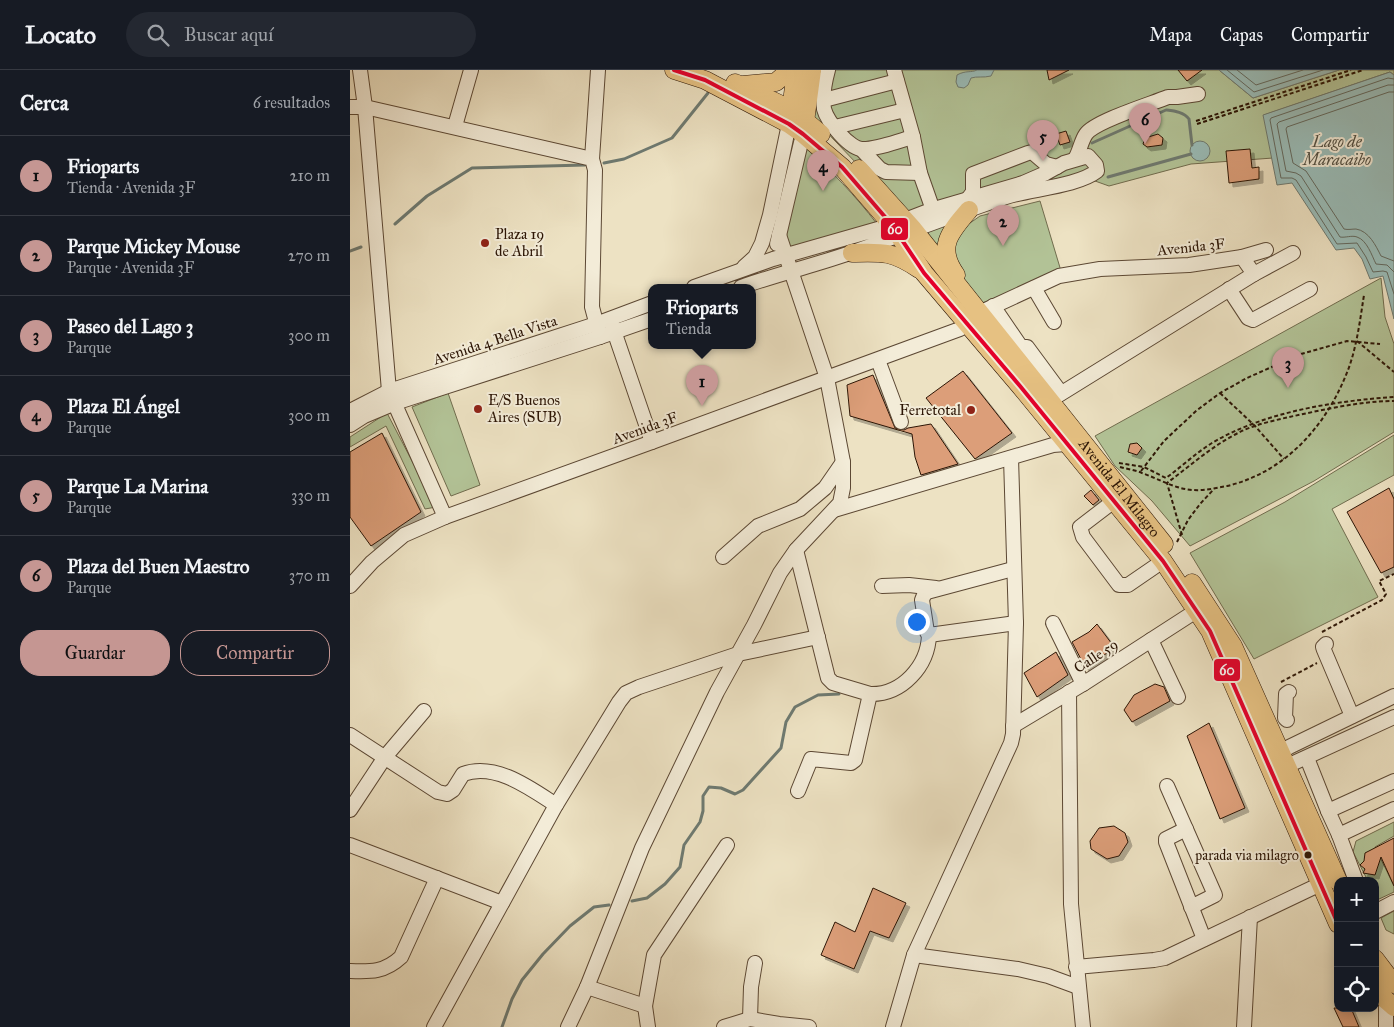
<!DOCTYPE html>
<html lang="es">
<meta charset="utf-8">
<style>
body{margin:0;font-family:"IM FELL Great Primer",serif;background:#242831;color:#f1f3f6}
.controls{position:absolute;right:15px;bottom:15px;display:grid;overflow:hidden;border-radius:10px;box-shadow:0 2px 12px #0003}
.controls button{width:45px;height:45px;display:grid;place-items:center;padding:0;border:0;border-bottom:1px solid #363941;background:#171b24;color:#f1f3f6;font:25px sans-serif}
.you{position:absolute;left:566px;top:551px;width:18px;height:18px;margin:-12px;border:4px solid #fff;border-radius:50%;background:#1a73e8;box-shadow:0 0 0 8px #1a73e833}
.badge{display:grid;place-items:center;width:32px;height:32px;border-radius:50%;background:#c59692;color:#111;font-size:16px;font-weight:700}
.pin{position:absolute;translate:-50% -41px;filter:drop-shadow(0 1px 2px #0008)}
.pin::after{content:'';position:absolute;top:26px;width:18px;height:15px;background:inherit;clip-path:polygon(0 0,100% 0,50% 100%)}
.popup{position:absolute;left:298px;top:214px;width:108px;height:65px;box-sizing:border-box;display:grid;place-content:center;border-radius:10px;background:#171b24;filter:drop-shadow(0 1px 4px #0005);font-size:16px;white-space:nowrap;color:#9ea1a6}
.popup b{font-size:19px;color:#f1f3f6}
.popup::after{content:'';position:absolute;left:50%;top:100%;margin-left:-10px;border:10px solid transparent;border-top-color:#171b24}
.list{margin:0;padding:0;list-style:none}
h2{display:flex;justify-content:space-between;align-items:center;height:65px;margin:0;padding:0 20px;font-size:21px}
h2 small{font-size:16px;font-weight:400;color:#9ea1a6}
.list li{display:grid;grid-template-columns:32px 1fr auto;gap:15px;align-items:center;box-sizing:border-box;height:80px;padding:0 20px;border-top:1px solid #363941}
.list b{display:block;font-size:19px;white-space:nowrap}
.list p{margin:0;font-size:16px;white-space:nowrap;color:#9ea1a6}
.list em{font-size:16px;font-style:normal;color:#9ea1a6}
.actions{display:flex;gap:10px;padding:15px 20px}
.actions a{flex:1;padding:11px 0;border:1px solid #c59692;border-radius:20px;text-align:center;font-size:18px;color:#c59692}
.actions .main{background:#c59692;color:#111}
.icon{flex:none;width:28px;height:28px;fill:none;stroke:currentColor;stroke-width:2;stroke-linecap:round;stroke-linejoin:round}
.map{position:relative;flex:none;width:1044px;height:957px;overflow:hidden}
header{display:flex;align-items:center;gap:30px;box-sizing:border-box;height:70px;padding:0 25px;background:#171b24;border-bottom:1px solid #363941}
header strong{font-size:24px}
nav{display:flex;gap:28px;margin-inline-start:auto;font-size:18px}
.search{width:350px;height:45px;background:#242831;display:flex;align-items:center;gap:12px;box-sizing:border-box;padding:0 18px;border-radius:28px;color:#9ea1a6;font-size:19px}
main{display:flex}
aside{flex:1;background:#171b24}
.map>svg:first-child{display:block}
.green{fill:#b3c498;stroke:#706c4e}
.water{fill:#9abdb9;stroke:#6e7a71}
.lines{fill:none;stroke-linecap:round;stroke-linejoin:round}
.shore{stroke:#63695f;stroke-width:1}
.stream{stroke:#6e7a71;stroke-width:3}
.building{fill:#dc9e79;stroke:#2c1505;filter:url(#shadow)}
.minor-casing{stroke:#5c4834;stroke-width:16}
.major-casing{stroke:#2c1505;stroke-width:19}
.path{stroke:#2c1505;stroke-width:2;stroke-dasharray:4 2.5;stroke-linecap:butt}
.minor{stroke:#f3ecd8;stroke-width:14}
.major{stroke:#e6c182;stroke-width:18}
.bus-1-casing{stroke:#f3ecd8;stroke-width:8}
.bus-1{stroke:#e4002b;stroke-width:4}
.poi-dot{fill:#8f2418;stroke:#f3ecd8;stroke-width:2}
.bus-dot{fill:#2c1505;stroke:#f3ecd8;stroke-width:2}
.labels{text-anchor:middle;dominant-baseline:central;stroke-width:4;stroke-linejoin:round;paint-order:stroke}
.bus-label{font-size:14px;fill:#2c1505;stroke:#f3ecd8;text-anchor:end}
.poi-label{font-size:15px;fill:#2c1505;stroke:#f3ecd8;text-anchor:start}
.street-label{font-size:15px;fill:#2c1505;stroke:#f3ecd8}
.water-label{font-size:16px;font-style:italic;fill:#525044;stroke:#f3ecd8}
.line-badge{stroke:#f3ecd8;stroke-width:2}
.badge-label{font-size:14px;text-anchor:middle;font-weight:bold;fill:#fff}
</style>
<header>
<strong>Locato</strong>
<div class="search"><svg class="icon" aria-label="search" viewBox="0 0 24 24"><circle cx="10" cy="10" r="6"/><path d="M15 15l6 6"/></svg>Buscar aquí</div>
<nav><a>Mapa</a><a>Capas</a><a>Compartir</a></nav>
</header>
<main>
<aside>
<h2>Cerca<small>6 resultados</small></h2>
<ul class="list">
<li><span class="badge">1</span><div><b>Frioparts</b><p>Tienda · Avenida 3F</p></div><em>210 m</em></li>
<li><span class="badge">2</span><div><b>Parque Mickey Mouse</b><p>Parque · Avenida 3F</p></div><em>270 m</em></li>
<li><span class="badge">3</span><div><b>Paseo del Lago 3</b><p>Parque</p></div><em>300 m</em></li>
<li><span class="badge">4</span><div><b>Plaza El Ángel</b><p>Parque</p></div><em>300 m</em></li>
<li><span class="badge">5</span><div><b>Parque La Marina</b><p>Parque</p></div><em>330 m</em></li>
<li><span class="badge">6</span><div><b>Plaza del Buen Maestro</b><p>Parque</p></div><em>370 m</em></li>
</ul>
<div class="actions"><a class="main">Guardar</a><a>Compartir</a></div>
</aside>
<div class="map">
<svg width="1044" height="957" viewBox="0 0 1044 957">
<defs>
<filter id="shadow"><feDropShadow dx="4" dy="4" stdDeviation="0" flood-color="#0004"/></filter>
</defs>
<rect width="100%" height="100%" fill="#ede2c3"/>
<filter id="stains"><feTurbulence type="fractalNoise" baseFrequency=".004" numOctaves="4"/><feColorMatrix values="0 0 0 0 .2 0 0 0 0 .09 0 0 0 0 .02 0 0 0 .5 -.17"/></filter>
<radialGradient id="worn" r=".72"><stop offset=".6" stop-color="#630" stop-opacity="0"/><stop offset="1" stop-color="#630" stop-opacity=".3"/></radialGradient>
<g class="green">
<path d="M469,0H869L903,28L989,0H1044V5L1040,2L914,45L923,88L841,94L759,116L745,111L698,121L623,142L593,188L553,142L465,50L462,37Z"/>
<path d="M455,76C481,101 505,125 527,154L440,180L434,168Z"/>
<path d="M690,131L711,201L630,234L604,195V169L613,158L630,146Z"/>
<path d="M1031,208L1035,247L1044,274V362L964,411L840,476L802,431L765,396L745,366Z"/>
<path d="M98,323L130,415L101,426L62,337Z"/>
<path d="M37,343L86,437L75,439L36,356L0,377V367Z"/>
<path d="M1044,365V405L982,439L1028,527L904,589L840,483L935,432Z"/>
<path d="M1044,752V766L1025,777L1044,816V822L1027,830L1025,826V811H1018L1003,782L1006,771Z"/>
<path d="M1044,841V864L1036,860L1031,848Z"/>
</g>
<g class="water">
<path d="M627,0H644L641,6C633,8 627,6 621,8L618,15L614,18L608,17L606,12L607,5C616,0 621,3 627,0Z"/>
<path d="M869,0H989L903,28Z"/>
<path d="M1040,2L1044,5V249L1033,206L1020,209L1012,189L1004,178L986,180L942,113L927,115L913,45Z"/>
<circle cx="850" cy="81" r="10"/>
</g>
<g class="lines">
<g class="shore">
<path d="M877,0L904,22L973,0"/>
<path d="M887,0L906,15L953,0"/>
<path d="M1044,9L1038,8L921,48L920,50L931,108H942L946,110L987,174L1007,173L1016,187L1023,202L1033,201L1037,202L1044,224"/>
<path d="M1044,15H1038L929,52L927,54L936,101L946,103L951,106L990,167C995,168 1002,165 1007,167C1017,170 1022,186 1026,194L1037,195L1044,202"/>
<path d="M1044,22H1039L937,57L936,59L943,93L956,101L994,159C998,160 1002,159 1006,159C1019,161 1026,176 1031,186L1044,191"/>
</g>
<g class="stream">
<path d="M742,73L816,40C824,41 834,42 839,49L842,75"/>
<path d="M254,93L274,89L322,68L358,23"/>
<path d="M758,107L841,84"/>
<path d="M45,154L77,126L122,98L235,95"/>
<path d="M0,181L11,177"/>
<path d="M282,831L297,828L315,814L330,797L334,775L350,752L353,741V726L359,717L371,718L385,724L393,720L431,678L436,652L445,637L468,625L489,624"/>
<path d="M152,957L162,929L172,910L193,884L220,856L244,837L259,835"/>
</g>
</g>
<g class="building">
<path d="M697,0H719L699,10Z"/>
<path d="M828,0H852L837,11Z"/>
<path d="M716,61L720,72L710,75L706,64Z"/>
<path d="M808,64L813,68L812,75L797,77L793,74L795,68Z"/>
<path d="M900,79L902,98L909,97V109L879,113L876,81Z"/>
<path d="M613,301L662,363L625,389L576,328Z"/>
<path d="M523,305L545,358L554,360L558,358L581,354L608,394L571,405L565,387L562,364L500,346L497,315Z"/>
<path d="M32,363L71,442L21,476L0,447V382Z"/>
<path d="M787,373L792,378L787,385L778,382L780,374Z"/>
<path d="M1039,418L1044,429V497L1031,503L997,442Z"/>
<path d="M741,420L749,430L743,435L734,426Z"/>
<path d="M747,554L765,578L735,597L722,572L739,562Z"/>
<path d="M706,582L718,605L687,627L674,603Z"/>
<path d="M805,614L814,617L820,631L782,652L774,640L784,625Z"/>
<path d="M859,653L895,738L870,749L837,666Z"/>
<path d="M764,756L775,763L778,772L769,786L757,789L741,779L740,771L749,758Z"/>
<path d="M1044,768V816L1031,787L1025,805L1013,803L1015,799L1010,795L1014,791L1015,783Z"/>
<path d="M523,818L556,833L539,868L520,861L504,899L471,885L485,852L505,862Z"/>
<path d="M984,938H1001L1009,957H993Z"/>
</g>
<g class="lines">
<defs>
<g id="minor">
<path d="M10,0L15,37L39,321L95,447"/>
<path d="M478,0C475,11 472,27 474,39C477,51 500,80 513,79C529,79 547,71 563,67"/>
<path d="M544,0L563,67L570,103L583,140"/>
<path d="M474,30L547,11"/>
<path d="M0,37H15L242,89L245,100L242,237L250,267"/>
<path d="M105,56L121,0"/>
<path d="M485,57L555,40"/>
<path d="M512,80L530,99L536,102L570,103"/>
<path d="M242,89L248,0"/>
<path d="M725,89C730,81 731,71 736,64C745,51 801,34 818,27H827L848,24"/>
<path d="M617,130L623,122V104L678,83L682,82L696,94L707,97"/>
<path d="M427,174L453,64"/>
<path d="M892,187L916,180"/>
<path d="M394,197L405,187L412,173L420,145L439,54"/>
<path d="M904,204L943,183"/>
<path d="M344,217L423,189L542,155L581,140L673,113L696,103L714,93L738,86L746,95L747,101C728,116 681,119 656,127C605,144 554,164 503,182C466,195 428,204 391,217"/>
<path d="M684,218L704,252"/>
<path d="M879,219L898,248L903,250L960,219"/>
<path d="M643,236L671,277H677L711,323"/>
<path d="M262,255L302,372"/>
<path d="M528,290L551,352"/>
<path d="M0,341L39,321L246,254L302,233"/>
<path d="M0,355L14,346L45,333L250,267L302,249"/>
<path d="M764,431L730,457L733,467L769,515H778L813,491"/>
<path d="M484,440L703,375L716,374"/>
<path d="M446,480L478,608L483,613L520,624L505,690L501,693L461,689L448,721"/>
<path d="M373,487L408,456L450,439L475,418L493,392"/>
<path d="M663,499L577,522L574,525L572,530L577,562L579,565L666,553"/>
<path d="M0,516L22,492L54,465L95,447L302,372L610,259L629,243L709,206L750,199L839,195L892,187L904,204L699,331"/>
<path d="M532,516L559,515L586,518"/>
<path d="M703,553L733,614"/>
<path d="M801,570L828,627"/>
<path d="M976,574L973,577L974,580L1002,646"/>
<path d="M719,622L721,834L733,957"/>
<path d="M520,624C552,625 578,596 579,565"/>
<path d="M937,650L935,648L936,624L939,622"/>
<path d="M663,656L733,614L846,541"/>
<path d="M0,665L88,722L97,724L103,720L113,704C145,692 180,718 206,735"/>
<path d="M931,682L939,677L1044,626"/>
<path d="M957,688L978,741"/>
<path d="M937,696L1044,647"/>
<path d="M817,716L865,825L841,837"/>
<path d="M0,740L35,687L74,641"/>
<path d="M836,759L816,769V772L854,869"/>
<path d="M989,765L978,741L1044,711"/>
<path d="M0,775L152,833"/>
<path d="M1006,811L989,765L1044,739"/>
<path d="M1025,842L1044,832"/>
<path d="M564,885L668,899L698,906L728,917"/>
<path d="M726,897L804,890L815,888L979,810"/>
<path d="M0,901C21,902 35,902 51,887L87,808"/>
<path d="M237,917L295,936"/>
<path d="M1036,930V957"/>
<path d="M400,949L401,917L405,893"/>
<path d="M84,957L206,735L269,632L276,623L289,617L388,584L468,567"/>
<path d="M218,957L237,917L292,778L367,622L404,555L430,503L446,480L490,433L493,418V392L477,308L429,165"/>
<path d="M298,957L295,936L304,885L377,775"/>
<path d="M374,957L400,949L429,954L459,957"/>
<path d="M543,957L564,885L661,673L663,664L666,553L661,388"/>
<path d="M894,957L900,847"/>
</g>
<g id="major">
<path d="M324,0L355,10L439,54L453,64L492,97L542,155L574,203L670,316L813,491L860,561L988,854"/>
<path d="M385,13L442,40L471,64"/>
<path d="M393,15L426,12L440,0"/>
<path d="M440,49L446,0"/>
<path d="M454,59L462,0"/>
<path id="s1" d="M509,99L563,159L814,474"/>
<path d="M502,183C533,182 542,181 569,199"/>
<path d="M606,205C586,177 600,162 619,140"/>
<path d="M842,513L883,576L988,811"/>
<path d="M1025,889L1044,914"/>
<path d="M1025,916L1036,930L1044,937"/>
</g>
</defs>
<use href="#minor" class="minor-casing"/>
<use href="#major" class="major-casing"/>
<g class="path">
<path d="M846,51L1001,0"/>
<path d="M847,54L1013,0"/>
<path d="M1007,271L1044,302"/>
<path d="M870,323L905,356L934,389"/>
<path d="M769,393L794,397L816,408C831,397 846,383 862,373C914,342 984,331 1044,327"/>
<path d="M770,397C777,399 785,400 792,403C809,409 825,419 843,420C854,421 866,418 877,416C936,402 977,355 998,300C1007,276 1010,250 1014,225"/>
<path d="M791,401L814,371L846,341L870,323L897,308L951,284L997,271L1030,274"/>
<path d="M832,465L817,413C840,396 862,376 888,363C903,355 922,351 939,347C973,340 1009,331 1044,331"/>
<path d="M827,472L838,450L850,434L864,419"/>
<path d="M972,562L1032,530L1036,524L1029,511L1044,504"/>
<path d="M931,612L967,593"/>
</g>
<use href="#minor" class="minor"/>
<use href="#major" class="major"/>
<defs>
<path id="bus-1" d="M324,0L355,10L439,54L453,64L492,97L542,155L574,203L670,316L813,491L860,561L988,854"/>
</defs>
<use href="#bus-1" class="bus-1-casing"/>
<use href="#bus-1" class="bus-1"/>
</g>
<g class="poi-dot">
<circle cx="135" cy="173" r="5"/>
<circle cx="128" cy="339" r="5"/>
<circle cx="621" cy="340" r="5"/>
</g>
<circle class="bus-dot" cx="958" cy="785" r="4.5"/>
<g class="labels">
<g class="bus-label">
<text x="949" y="785">parada via milagro</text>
</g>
<g class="poi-label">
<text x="145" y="164">Plaza 19<tspan x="145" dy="17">de Abril</tspan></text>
<text x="138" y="330">E/S Buenos<tspan x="138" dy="17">Aires (SUB)</tspan></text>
<text x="611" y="340" text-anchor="end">Ferretotal</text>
</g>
<g class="street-label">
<text transform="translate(841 177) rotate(-6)">Avenida 3F</text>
<text transform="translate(145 270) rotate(-18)">Avenida 4 Bella Vista</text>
<text transform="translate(295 358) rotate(-20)">Avenida 3F</text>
<text stroke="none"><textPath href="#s1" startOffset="412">Avenida El Milagro</textPath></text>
<text transform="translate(746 586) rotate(-33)">Calle 59</text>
</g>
<g class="water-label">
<text x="987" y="71">Lago de<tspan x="987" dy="18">Maracaibo</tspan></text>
</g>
</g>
<g class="line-badge">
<rect x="530" y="147" width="29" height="24" rx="5" fill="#e4002b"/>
<rect x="863" y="588" width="28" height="24" rx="5" fill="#e4002b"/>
</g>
<g class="badge-label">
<text x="545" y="164">60</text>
<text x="877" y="605">60</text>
</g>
<rect width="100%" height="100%" filter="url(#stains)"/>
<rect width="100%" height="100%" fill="url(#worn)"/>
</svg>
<div class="controls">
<button>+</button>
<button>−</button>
<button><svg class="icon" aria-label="locate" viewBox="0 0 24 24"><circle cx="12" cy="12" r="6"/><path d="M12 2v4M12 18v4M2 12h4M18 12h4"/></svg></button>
</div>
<div class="you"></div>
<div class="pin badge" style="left:352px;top:336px">1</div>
<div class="popup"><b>Frioparts</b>Tienda</div>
<div class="pin badge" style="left:653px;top:176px">2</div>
<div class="pin badge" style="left:938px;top:318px">3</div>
<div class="pin badge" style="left:473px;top:121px">4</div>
<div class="pin badge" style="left:693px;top:91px">5</div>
<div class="pin badge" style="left:795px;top:74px">6</div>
</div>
</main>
